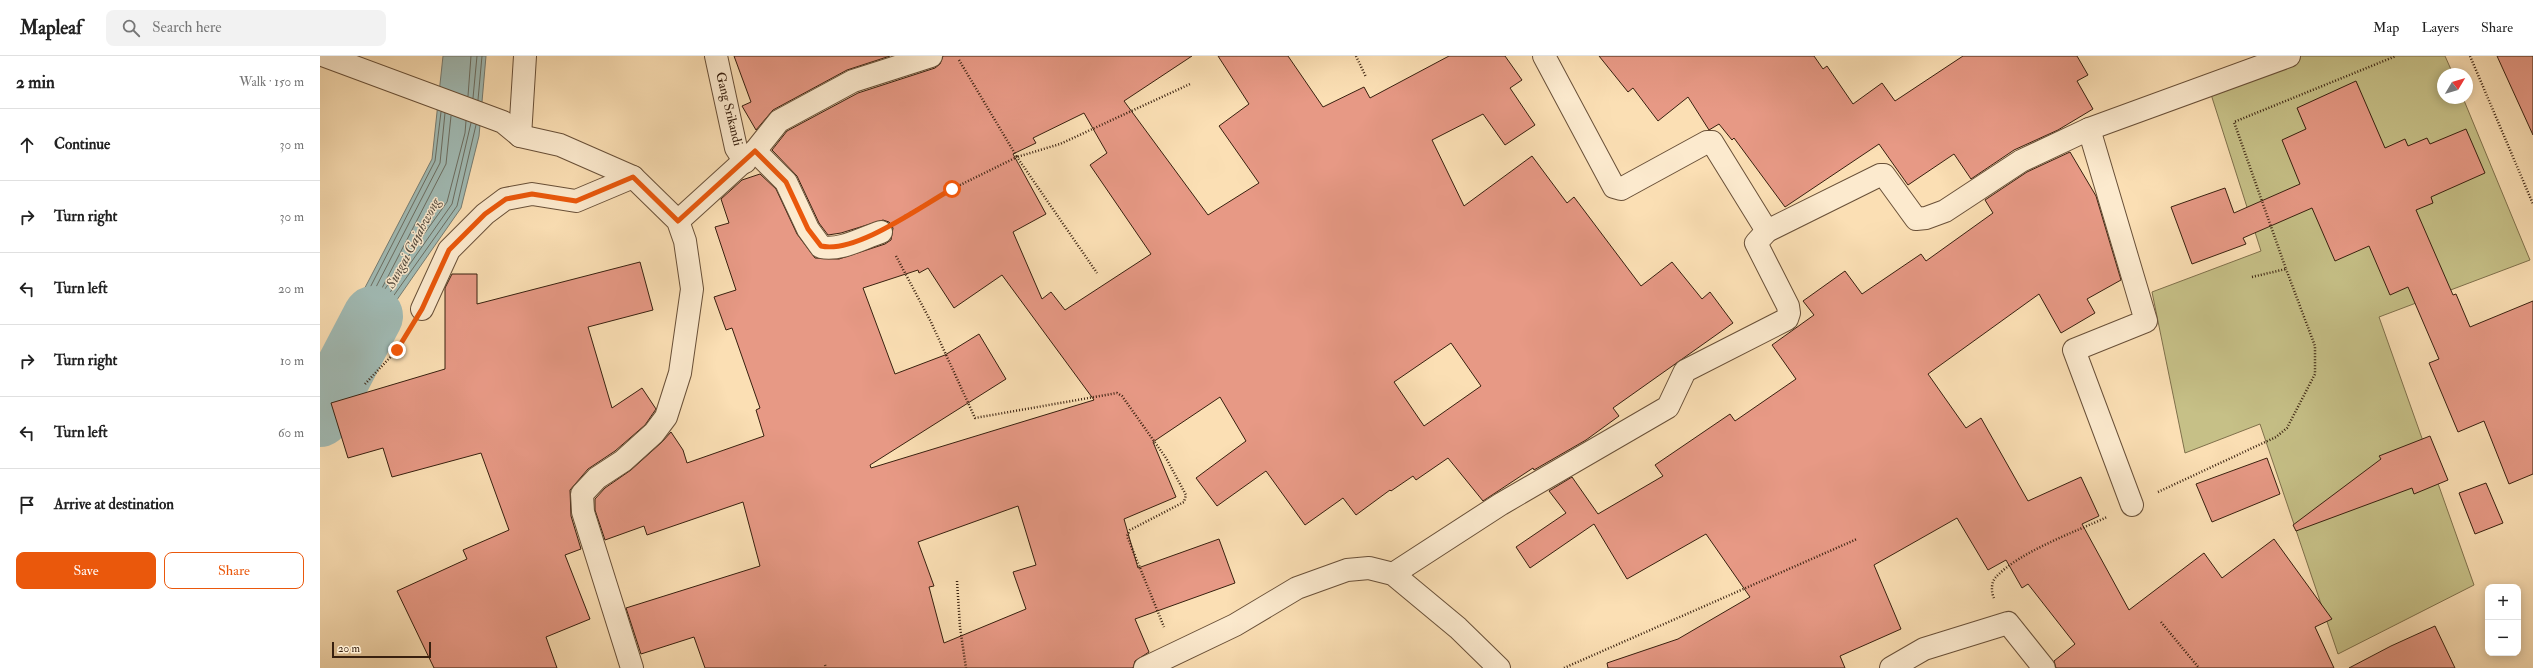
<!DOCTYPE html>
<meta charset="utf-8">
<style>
body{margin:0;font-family:"IM FELL Double Pica",serif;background:#f2f2f2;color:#222}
.controls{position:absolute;right:12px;bottom:12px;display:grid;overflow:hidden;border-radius:8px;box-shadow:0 2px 10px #0003}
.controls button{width:36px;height:36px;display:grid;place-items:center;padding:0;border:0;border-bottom:1px solid #e0e0e0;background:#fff;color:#222;font:20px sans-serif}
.compass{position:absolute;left:2117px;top:12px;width:36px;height:36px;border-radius:50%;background:#fff;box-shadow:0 2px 10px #0003;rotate:52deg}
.scale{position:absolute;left:12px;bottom:10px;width:99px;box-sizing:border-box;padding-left:4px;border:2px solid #38200f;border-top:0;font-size:11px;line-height:14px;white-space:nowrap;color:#38200f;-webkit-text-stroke:3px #fceace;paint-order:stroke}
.stop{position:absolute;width:12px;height:12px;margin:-9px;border:3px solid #ea580c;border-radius:50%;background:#fff}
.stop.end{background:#ea580c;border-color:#fff;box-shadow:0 1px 4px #0008}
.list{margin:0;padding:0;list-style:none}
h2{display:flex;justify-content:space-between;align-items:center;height:52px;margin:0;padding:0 16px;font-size:17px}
h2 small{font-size:13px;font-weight:400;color:#767676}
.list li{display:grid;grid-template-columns:26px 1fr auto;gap:12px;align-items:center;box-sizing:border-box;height:72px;padding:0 16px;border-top:1px solid #e0e0e0}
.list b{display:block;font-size:15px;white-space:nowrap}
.list em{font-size:13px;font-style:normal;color:#767676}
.actions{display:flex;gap:8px;padding:12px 16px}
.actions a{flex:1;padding:9px 0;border:1px solid #ea580c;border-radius:8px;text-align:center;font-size:14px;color:#ea580c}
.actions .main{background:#ea580c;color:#fff}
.icon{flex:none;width:22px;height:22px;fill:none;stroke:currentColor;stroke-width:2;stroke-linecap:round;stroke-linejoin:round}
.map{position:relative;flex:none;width:2213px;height:612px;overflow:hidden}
header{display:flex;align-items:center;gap:24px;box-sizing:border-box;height:56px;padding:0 20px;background:#fff;border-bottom:1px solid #e0e0e0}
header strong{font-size:19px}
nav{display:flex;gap:22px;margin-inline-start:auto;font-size:14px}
.search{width:280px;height:36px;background:#f2f2f2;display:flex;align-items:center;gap:10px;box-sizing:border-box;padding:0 14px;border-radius:8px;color:#767676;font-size:15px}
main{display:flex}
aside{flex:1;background:#fff}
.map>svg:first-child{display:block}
.green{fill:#c6c087;stroke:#7f704b}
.water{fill:#a1bbb5;stroke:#777d73}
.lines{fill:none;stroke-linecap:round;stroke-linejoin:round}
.shore{stroke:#6c6e62;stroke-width:1}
.river{stroke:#a1bbb5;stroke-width:60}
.building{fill:#e79985;stroke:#38200f;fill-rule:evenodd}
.minor-casing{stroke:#695038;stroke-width:24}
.path{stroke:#38200f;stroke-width:2.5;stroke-dasharray:1 2;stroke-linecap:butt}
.minor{stroke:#fceace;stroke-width:22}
.route{stroke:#ea580c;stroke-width:5}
.labels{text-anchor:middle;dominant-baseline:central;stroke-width:3;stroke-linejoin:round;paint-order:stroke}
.street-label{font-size:13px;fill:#38200f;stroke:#fceace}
.water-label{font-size:14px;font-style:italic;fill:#584e41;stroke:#fceace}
</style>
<header>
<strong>Mapleaf</strong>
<div class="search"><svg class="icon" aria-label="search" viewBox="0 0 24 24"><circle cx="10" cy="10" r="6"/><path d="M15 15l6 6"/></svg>Search here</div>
<nav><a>Map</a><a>Layers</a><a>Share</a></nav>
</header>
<main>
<aside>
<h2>2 min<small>Walk · 150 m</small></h2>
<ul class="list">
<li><svg class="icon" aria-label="ahead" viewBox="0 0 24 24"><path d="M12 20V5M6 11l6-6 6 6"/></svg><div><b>Continue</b></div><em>30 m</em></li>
<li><svg class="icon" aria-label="right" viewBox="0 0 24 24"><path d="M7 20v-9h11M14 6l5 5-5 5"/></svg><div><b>Turn right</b></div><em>30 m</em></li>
<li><svg class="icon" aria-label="left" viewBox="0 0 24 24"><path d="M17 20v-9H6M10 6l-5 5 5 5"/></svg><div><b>Turn left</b></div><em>20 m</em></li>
<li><svg class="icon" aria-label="right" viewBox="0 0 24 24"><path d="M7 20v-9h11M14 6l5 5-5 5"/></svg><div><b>Turn right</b></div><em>10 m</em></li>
<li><svg class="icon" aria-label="left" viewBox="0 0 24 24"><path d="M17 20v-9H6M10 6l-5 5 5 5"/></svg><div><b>Turn left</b></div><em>60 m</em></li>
<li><svg class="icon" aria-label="arrive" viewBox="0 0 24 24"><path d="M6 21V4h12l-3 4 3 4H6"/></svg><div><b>Arrive at destination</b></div></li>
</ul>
<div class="actions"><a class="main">Save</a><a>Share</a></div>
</aside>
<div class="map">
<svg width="2213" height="612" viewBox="0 0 2213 612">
<rect width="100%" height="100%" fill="#fbdfb4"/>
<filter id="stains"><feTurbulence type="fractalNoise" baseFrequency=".005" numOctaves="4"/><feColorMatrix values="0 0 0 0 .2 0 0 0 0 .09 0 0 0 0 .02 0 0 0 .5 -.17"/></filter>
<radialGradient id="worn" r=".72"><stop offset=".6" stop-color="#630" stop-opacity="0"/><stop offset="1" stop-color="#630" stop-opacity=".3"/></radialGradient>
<path class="green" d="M1964,0H2125L2133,18H2123V42H2143L2210,204L2059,261L2154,529L2018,598L1940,368L1865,397L1832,236L1941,195L1889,32Z"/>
<path class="water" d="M123,0H166L159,80L141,152L14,334L13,293L112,103Z"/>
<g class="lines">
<g class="shore">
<path d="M148,40L151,0"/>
<path d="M153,42L157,0"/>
<path d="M158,44L162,0"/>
<path d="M121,56L115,105L18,294L19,317L137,150L156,69"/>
<path d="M125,57L120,107L23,295L24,302L132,148L151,67"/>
<path d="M131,60L126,108L61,234L62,237L127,146L145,77L146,65"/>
</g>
<path class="river" d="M0,361L53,260"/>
</g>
<g class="building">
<path d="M414,0H570L527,14L453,54L436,74L422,50L431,46Z"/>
<path d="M623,0H872L804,45L888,159L939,127L899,70L929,48L898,0H968L1003,51L1044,31L1050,42L1129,0H1185L1202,24L1190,32L1215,69L1185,89L1163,58L1112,84L1144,150L1212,100L1247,147L1254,141L1321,230L1352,206L1382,243L1390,236L1413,267L1293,352L1299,360L1266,384L1214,414L1213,412L1163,445L1128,402L1096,424L1093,420L1071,435L1070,434L1036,459L1023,442L985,469L946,415L897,450L876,422L926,385L900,341L833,386L856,441L804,463L818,512L899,483L915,527L815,563L829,596L815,605L813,612H385L374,581L321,598L306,552L440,510L423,446L327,479L324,470L285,484L275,454V443L285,432L311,414L342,386L351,376L363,394L367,407L444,380L436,354L440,352L412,272L406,274L394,241L416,234L395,171L409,167L401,143L422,124L440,118L456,133L477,178L495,202L519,203L565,188L571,184L573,172L569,166L563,164L521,177L508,179L499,167L477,120L452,94L467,75L538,37L615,12L620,8ZM764,57L787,97L770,109L831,198L745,254L731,236L722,243L693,176L726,158L693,98L716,87L713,82ZM608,212L634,252L682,219L774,344L551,412L550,409L686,323L659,278L625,299L575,318L543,232L598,214L599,217ZM1131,287L1161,330L1104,370L1074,326ZM698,450L716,509L693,516L706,553L624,587L609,531L614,530L598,486Z"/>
<path d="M1279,0H1494L1503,13L1507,10L1533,48L1562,27L1575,45L1643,0H1757L1768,19L1757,25L1773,53L1738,74L1694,94L1651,123L1634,98L1588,129L1559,88L1465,151L1414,82L1412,84L1399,68L1389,74L1368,41L1338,65L1313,32L1308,36Z"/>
<path d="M2177,0H2213V79Z"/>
<path d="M2036,25L2065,92L2085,83L2088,90L2107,82L2110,88L2146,73L2165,117L2111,141L2113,147L2096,154L2133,239L2136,238L2150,271L2213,245V418L2189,428L2164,365L2138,376L2109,307L2119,303L2088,231L2070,239L2049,190L2015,205L1992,152L1923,182L1926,188L1872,208L1851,151L1905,132L1914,157L1980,128L1962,84L1986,73L1977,52Z"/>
<path d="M1750,96L1776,140L1801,224L1767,243L1775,257L1741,277L1719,238L1608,318L1646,372L1661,362L1708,445L1761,421L1779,460L1762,468L1809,554L1884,497L1902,522L1954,483L2012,563L1995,571L2014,612H1736L1734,605L1755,588L1708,528L1702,532L1686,504L1668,514L1637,462L1554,509L1581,573L1520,600L1525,612H1288L1287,607L1358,583L1430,541L1386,478L1307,523L1274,468L1210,512L1196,491L1246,457L1229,435L1252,421L1278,458L1343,420L1335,409L1410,358L1415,365L1476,323L1452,289L1494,259L1483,245L1525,215L1542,238L1601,198L1606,205L1673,157L1665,144L1707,116Z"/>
<path d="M320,206L333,254L268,271L292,352L322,332L336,353L325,369L295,395L268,413L250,434L251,460L261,493L245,499L270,563L226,581L237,612H114L77,535L147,503L143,494L189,474L161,397L72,421L63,392L28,402L11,347L125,313V232L132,218H157V248Z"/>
<path d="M2110,380L2128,424L2094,438L2092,432L1976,475L1973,469L2061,403L2059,400Z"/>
<path d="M1947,402L1960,438L1892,466L1876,428Z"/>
<path d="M2166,427L2183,467L2155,478L2139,437Z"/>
<path d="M2115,570L2135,612H2029L2071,590Z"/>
</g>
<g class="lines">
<defs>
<g id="minor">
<path d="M5,0L183,66L200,80L240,89L313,121L358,165L365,185L372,233L360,317L346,361L334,377L303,405L277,422L262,438L263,456L312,612"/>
<path d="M396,0L416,92L425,106"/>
<path d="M1224,0L1294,131L1301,133L1387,86H1392L1447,175"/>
<path d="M1769,73L1826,265L1754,294L1812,449"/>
<path d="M200,80L205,0"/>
<path d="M435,95L466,126L488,173L501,191C521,195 542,182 561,176"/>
<path d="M358,165L435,95L459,65L533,25L611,0"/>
<path d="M102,253L129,194L165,158L185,143L212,138L256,145L313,121"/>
<path d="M1073,518L1181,448L1348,351L1365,315L1467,263L1469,257L1468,250L1436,187L1447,175L1560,119H1564L1596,163L1606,162L1625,155L1701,105L1769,73L1969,0"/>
<path d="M825,612L915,569L977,532L1027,514L1049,512L1073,518L1138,572L1179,612"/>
<path d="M1571,612L1604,593L1688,567L1724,612"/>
</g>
</defs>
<use href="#minor" class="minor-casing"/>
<g class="path">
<path d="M1036,0L1046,21"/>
<path d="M2150,0L2213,148"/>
<path d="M639,4L697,101L740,88L870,28"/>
<path d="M585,160L632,133L697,101L777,217"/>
<path d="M576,200L611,266L655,362L797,337L802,340L846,402L866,439L864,446L810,474L807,480L844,571"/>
<path d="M1932,221L1966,213L1914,66L2076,0"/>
<path d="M45,328L77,294L88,277"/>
<path d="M1838,436L1956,381L1967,372L1995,318V290L1966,213"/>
<path d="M637,525L640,571L646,612"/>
<path d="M1674,542C1671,536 1671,526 1676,521C1699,496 1755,476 1787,461"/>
<path d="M1841,566L1879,612"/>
<path d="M505,609L506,612"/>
<path d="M1244,612L1537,483"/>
</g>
<use href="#minor" class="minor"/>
</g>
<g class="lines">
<path class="route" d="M77,294L102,253L129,194L165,158L186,143L212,138L256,145L313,121L358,165L435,95L466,126L488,173L501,190C536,198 601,150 632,133"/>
</g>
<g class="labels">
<g class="street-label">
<text transform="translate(409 53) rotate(76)">Gang Srikandi</text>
</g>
<g class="water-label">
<text transform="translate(93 187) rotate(-62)">Sungai Gajahwong</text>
</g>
</g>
<rect width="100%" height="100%" filter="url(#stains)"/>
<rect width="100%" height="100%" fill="url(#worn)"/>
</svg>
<div class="controls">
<button>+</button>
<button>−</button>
</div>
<svg class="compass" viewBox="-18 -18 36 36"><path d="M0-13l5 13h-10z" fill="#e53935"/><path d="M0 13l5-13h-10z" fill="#767676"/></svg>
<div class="scale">20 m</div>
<div class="stop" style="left:632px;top:133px"></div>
<div class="stop end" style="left:77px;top:294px"></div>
</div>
</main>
